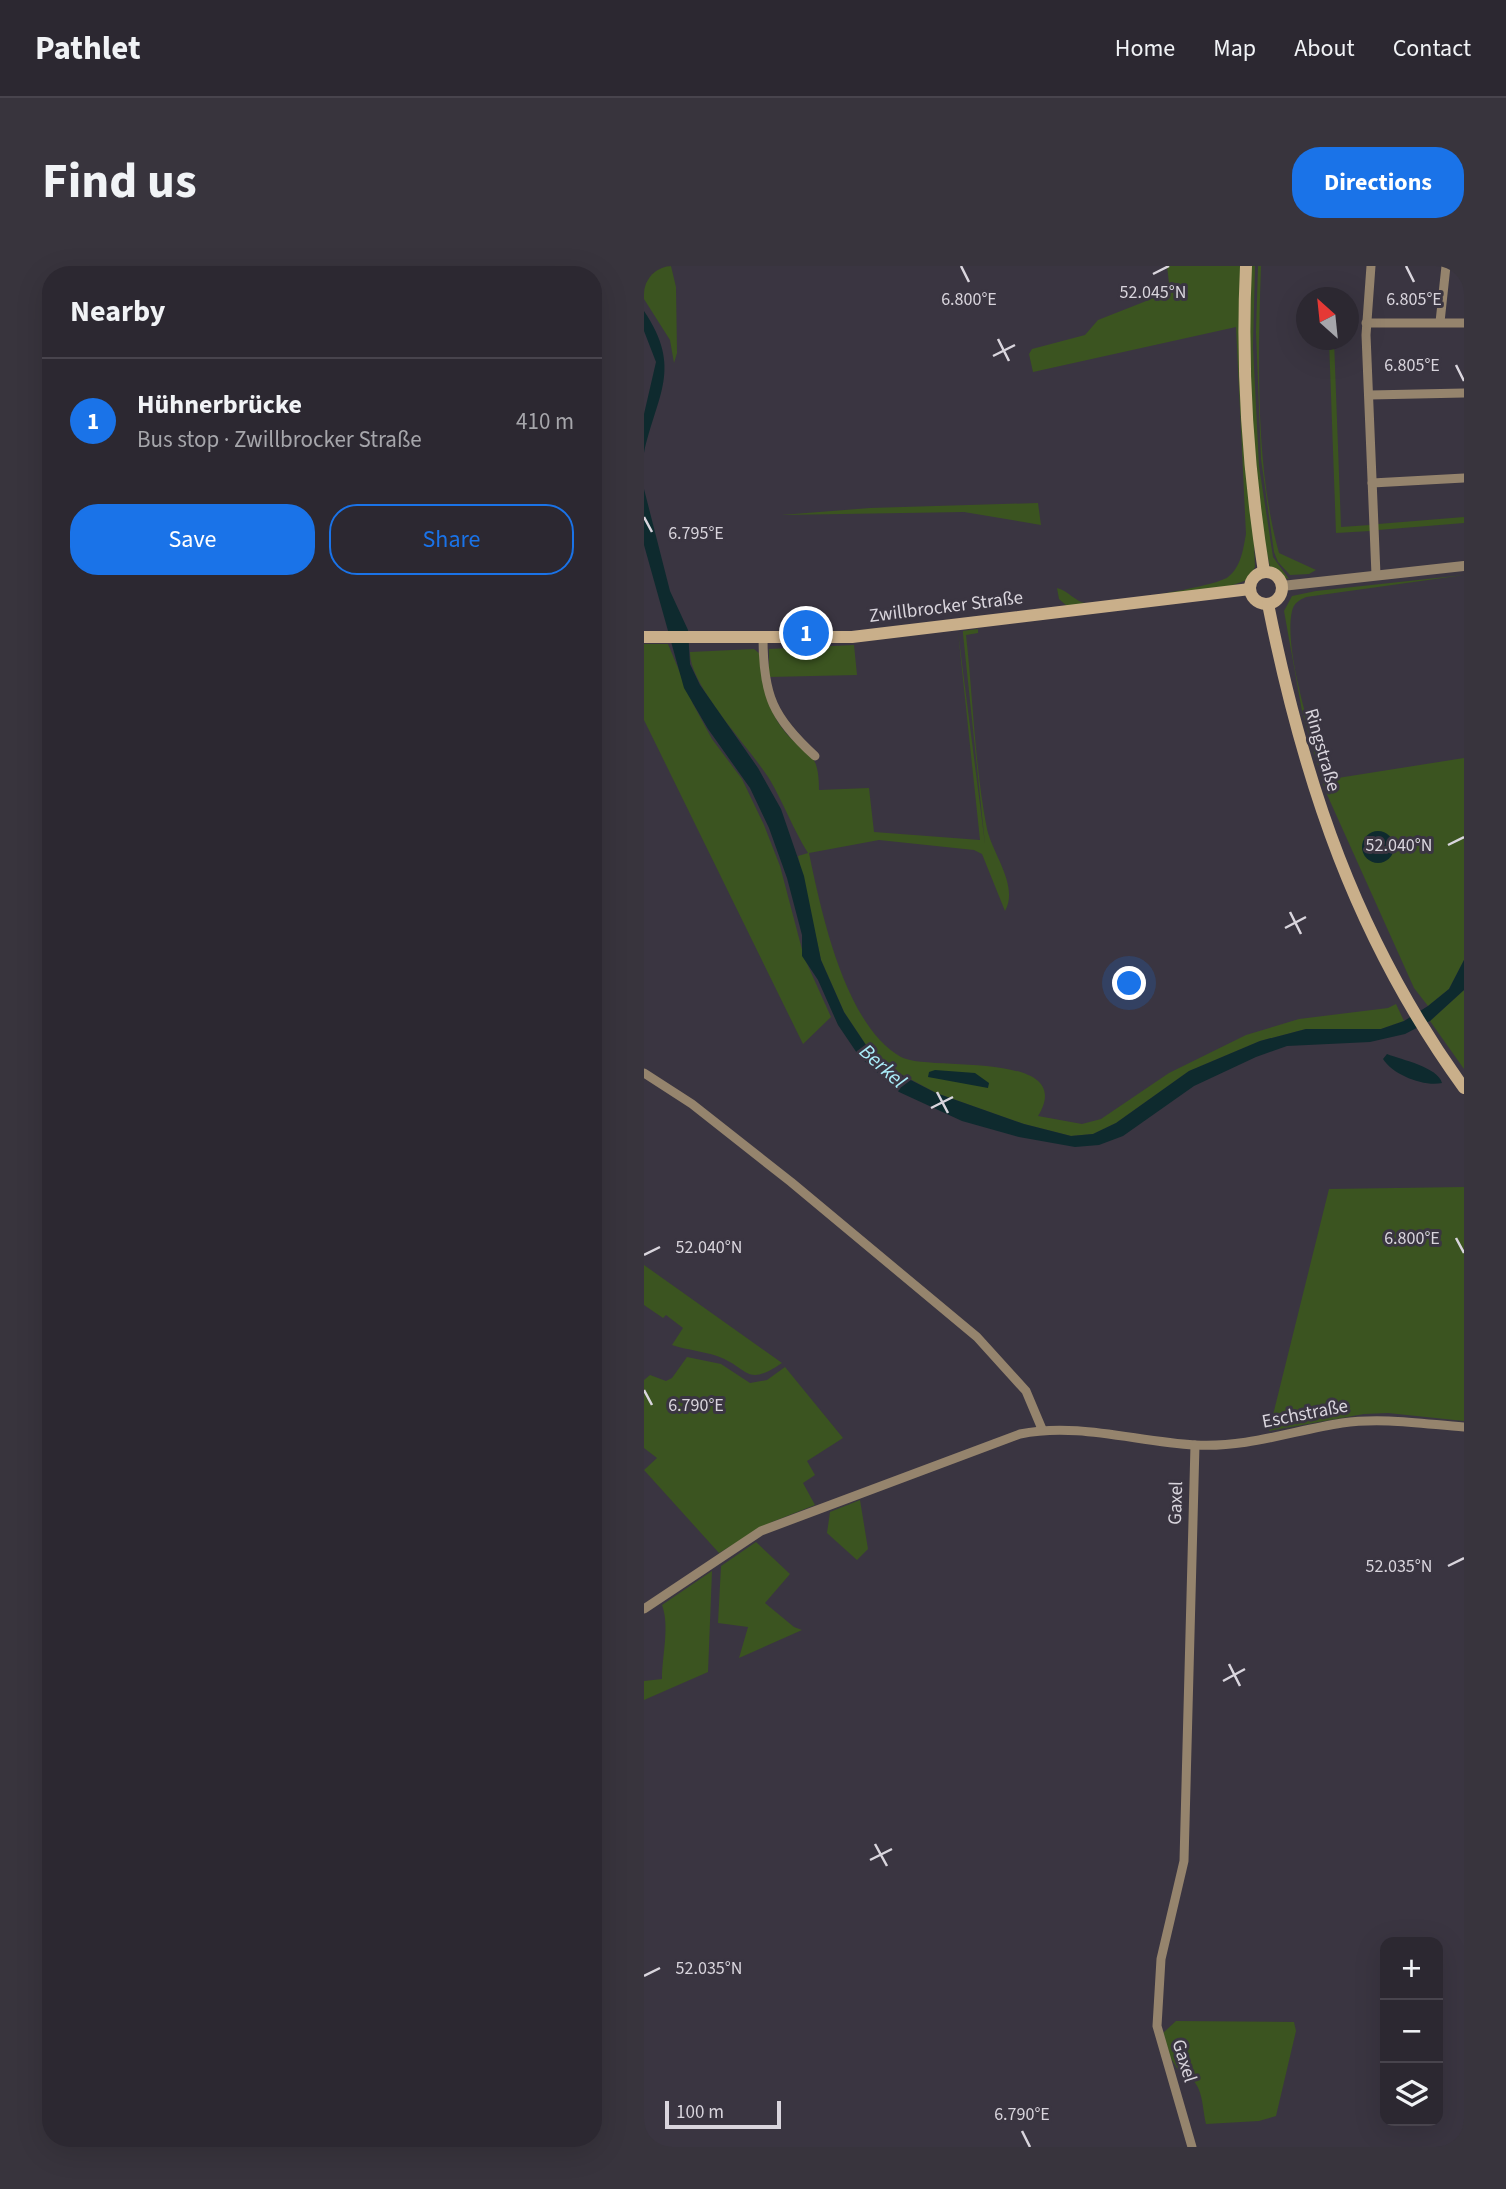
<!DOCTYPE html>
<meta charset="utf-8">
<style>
body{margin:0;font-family:"Source Sans 3",sans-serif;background:#38343d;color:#f1f3f6}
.controls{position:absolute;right:21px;bottom:21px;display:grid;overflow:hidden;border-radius:14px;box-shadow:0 7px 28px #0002}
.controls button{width:63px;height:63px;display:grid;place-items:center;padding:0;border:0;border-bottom:2px solid #48444d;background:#2c2831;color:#f1f3f6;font:35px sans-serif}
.compass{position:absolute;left:652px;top:21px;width:63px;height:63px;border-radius:50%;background:#2c2831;box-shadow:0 7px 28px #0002;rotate:333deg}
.scale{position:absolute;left:21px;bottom:18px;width:116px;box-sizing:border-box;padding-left:7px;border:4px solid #d9d5dd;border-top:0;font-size:19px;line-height:24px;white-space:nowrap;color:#d9d5dd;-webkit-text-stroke:5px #3a3541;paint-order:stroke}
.you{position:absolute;left:486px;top:718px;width:24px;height:24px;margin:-18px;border:5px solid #fff;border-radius:50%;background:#1a73e8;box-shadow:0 0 0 10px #1a73e833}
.badge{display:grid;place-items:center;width:46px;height:46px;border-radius:50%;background:#1a73e8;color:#fff;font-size:23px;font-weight:700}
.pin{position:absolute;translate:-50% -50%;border:4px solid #fff;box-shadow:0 2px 7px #0006}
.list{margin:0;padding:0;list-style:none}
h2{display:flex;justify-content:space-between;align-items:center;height:91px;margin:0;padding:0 28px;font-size:30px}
h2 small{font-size:23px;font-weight:400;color:#a6a6ab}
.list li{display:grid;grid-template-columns:46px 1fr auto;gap:21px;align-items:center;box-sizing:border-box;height:126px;padding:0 28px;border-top:2px solid #48444d}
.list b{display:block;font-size:26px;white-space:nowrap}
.list p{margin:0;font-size:23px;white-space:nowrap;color:#a6a6ab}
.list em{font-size:23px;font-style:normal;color:#a6a6ab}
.actions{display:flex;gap:14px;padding:21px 28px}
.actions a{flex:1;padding:16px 0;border:2px solid #1a73e8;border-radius:28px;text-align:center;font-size:24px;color:#1a73e8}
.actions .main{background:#1a73e8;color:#fff}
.icon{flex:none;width:38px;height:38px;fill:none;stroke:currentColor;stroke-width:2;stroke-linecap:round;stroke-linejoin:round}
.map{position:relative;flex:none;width:820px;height:1881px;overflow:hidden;border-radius:28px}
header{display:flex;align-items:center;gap:42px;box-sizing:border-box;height:98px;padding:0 35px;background:#2c2831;border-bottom:2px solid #48444d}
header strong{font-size:33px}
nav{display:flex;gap:38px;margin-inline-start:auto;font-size:24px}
.intro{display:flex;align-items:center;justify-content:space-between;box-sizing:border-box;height:168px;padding:0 42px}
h1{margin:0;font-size:49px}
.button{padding:18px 32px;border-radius:28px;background:#1a73e8;color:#fff;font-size:24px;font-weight:700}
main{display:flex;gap:42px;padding:0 42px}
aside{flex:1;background:#2c2831;border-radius:28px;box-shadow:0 7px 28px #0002}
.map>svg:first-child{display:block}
.green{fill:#3b5420}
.water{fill:#0e2a2e}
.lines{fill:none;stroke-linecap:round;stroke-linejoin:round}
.minor{stroke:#95846d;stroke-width:9}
.tertiary{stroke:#95846d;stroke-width:10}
.secondary{stroke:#c9af8a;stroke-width:12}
.ticks{fill:none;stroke:#d9d5dd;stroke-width:2.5}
.labels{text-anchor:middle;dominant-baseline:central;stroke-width:6;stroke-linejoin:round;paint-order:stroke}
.street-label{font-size:19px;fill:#d9d5dd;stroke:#3a3541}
.water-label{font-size:21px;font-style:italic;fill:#aaeefa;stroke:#3a3541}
.ticks-label{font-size:18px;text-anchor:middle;fill:#d9d5dd;stroke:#3a3541;stroke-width:6;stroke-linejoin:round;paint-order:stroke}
</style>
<header>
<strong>Pathlet</strong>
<nav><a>Home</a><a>Map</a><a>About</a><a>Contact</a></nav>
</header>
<div class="intro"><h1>Find us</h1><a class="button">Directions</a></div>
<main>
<aside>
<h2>Nearby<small></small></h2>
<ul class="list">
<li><span class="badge">1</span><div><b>Hühnerbrücke</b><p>Bus stop · Zwillbrocker Straße</p></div><em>410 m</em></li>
</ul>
<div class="actions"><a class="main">Save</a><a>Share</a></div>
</aside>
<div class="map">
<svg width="820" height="1881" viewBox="0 0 820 1881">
<rect width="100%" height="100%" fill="#3a3541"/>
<g class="green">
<path d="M0,0H27L32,21L33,87L30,97L26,74L0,33Z"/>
<path d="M523,0H598L611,301L603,314L586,320L424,341L415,333L413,322C423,324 432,336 441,337C458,339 572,321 584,311C597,301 599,284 602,268L592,61L389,106L385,88L388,83L441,69L454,54L520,28L525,17Z"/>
<path d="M606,0H611L609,81L615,200L629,291L645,313L637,311L626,301L614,244L604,100Z"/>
<path d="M614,0H617C614,88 611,202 635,287L672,304L665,308L646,309L634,296L630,286L617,193L612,66Z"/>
<path d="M685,74H690L697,261L726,259V265L692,267Z"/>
<path d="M394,237L397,259L320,246L137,249L226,242Z"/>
<path d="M820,251V257L734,264V258Z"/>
<path d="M820,309L662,331C655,334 650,337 648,345C639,383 669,475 681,514L820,492V694L805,723L784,740L770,722L681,524L658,445L640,345L648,330L672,325Z"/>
<path d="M334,363V367L322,369C329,431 331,503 343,563C349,589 375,620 361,645L338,588L330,584L235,574L165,587C177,645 201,760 257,791C283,806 435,783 394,850L438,858L457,853L525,807L602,769L655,753L744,742L752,738L760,755L737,763H662L616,775L545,805L472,857L449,868L427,870L380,858L292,827L246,802L224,782L200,746L177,694L154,590L164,587C149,563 140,538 126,514C107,483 45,420 46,386L110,383L116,388C119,413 122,441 138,462C159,491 175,479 175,524L225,522L230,566L336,574L314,366L341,578L319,368V365Z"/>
<path d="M0,378H24L49,438L68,473L98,513L120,559L136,600L160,691L187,751L159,778L0,454Z"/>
<path d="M210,379L213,409L125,411V383Z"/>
<path d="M820,724V803L786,755Z"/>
<path d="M820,921V1155L744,1147L720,1148L625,1165L685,923Z"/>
<path d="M0,999L138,1097C101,1122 106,1102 73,1090C58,1085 43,1084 28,1079L39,1062L22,1049L19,1052L0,1039Z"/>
<path d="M43,1091L77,1098L106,1117L123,1114L141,1101L199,1172L163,1195L171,1209L159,1217L171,1239L128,1256L75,1287L0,1204L13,1192L0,1182V1114L6,1109L22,1115L28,1112Z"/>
<path d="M216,1234L224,1283L213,1294L183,1267L186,1246Z"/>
<path d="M112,1276L146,1308L121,1337L150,1361L158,1364L95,1392L104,1361L74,1357L77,1300Z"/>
<path d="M68,1305L64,1406L0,1434V1415L18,1413C18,1389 26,1361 18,1339Z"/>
<path d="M532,1755L650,1756L652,1765L632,1850L615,1855L562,1858C557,1836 560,1814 536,1807L526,1791L519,1767Z"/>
</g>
<g class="water">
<path d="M0,45C39,103 13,128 0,187V148L12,96L0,65Z"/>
<path d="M0,223L26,325L44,364L46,398L56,419L114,502L137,543L160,610L177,694L200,746L224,782L257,809L292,827L380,858L427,870L449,868L472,857L545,805L616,775L662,763H737L760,755L784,740L805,723L820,694V724L786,755L761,768L726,776L643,780L612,791L550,820L479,870L455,879L431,881L375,871L318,855L255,826L215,790L194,759L174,714L158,690V669L143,612L125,562L106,522L64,463L40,422L0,279Z"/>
<circle cx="734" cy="581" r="16"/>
<path d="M743,788C758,794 794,801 798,817C780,821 749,809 739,793Z"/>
<path d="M291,804L331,807L345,817L344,822L284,811L285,806Z"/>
</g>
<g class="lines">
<g class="minor">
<path d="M727,0L722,69L732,309"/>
<path d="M796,56L802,0"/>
<path d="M722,57H820"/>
<path d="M726,129L820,127"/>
<path d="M728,217L820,212"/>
<path d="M119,372C119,429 129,452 171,490"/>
<path d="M0,807L48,838L147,916L333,1071L382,1125L398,1163"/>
<path d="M0,1343L117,1265L376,1168C434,1156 493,1176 551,1179C602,1182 648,1165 698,1157C738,1151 780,1158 820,1161"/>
<path d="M548,1881L513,1760L517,1693L540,1595L551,1179"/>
</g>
<path class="tertiary" d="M638,320L820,300"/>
<g class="secondary">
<path d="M602,0C597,103 604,205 620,306"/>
<circle cx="622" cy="322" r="16"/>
<path d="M624,338C660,517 712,673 820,822"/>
<path d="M0,371H208L606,323"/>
</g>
</g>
<path class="ticks" d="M317,0L325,16M762,0L770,16M509,8L525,0M354,73L365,95M349,90L371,79M812,99L820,115M0,251L8,266M804,579L820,571M646,646L657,668M641,662L662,651M293,826L304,847M287,842L309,831M812,972L820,987M0,989L16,981M0,1124L8,1139M804,1300L820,1292M585,1398L596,1420M579,1415L601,1403M231,1578L243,1600M226,1594L248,1583M0,1710L16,1702M378,1865L386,1881"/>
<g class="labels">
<g class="street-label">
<text transform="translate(302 341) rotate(-7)">Zwillbrocker Straße</text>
<text transform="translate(678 484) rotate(74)">Ringstraße</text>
<text transform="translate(661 1148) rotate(-11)">Eschstraße</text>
<text transform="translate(532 1237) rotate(-88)">Gaxel</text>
<text transform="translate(540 1795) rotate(73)">Gaxel</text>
</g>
<g class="water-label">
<text transform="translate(239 800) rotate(42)">Berkel</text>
</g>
</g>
<g class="ticks-label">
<text x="509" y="32">52.045°N</text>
<text x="325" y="39">6.800°E</text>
<text x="770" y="39">6.805°E</text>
<text x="768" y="105">6.805°E</text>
<text x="52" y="273">6.795°E</text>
<text x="755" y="585">52.040°N</text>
<text x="768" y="978">6.800°E</text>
<text x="65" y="987">52.040°N</text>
<text x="52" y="1145">6.790°E</text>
<text x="755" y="1306">52.035°N</text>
<text x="65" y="1708">52.035°N</text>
<text x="378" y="1854">6.790°E</text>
</g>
</svg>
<div class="controls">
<button>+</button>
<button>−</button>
<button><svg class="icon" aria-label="layers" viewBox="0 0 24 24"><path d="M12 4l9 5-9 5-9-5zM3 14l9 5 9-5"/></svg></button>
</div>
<svg class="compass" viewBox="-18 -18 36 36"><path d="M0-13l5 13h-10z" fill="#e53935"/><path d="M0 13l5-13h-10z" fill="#a6a6ab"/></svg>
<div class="scale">100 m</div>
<div class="you"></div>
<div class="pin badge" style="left:162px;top:367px">1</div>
</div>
</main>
